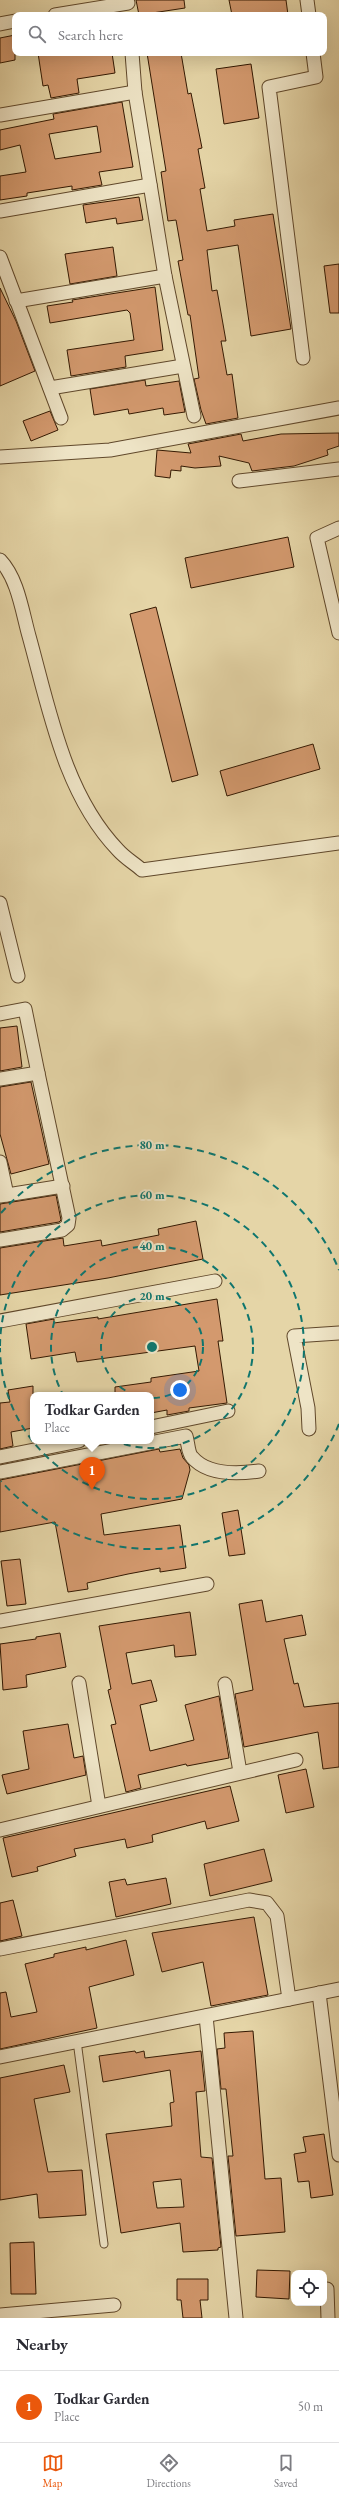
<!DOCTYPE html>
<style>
body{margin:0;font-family:"EB Garamond",serif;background:#f2f2f3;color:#2b2b33}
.controls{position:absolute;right:12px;bottom:12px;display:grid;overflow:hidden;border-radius:8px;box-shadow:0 4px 16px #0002}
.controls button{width:36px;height:36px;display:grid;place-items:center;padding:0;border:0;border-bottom:1px solid #e1e1e2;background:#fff;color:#2b2b33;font:20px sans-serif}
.you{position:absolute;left:180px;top:1390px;width:14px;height:14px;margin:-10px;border:3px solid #fff;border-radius:50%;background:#1a73e8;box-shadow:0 0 0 6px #1a73e833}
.badge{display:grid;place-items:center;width:26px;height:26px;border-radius:50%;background:#ea580c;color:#fff;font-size:13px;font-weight:700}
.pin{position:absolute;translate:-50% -33px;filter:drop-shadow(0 1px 2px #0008)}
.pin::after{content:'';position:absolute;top:21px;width:14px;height:12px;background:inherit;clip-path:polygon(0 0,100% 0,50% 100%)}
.popup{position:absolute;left:30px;top:1392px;width:124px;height:52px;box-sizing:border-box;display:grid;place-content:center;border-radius:8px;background:#fff;filter:drop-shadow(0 1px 3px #0005);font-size:13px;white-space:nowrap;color:#7c7c81}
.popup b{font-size:15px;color:#2b2b33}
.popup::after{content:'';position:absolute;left:50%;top:100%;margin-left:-8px;border:8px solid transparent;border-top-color:#fff}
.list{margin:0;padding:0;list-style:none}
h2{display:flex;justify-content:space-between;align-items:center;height:52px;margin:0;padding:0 16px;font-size:17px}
h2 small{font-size:13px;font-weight:400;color:#7c7c81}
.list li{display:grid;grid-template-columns:26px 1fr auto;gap:12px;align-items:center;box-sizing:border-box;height:72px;padding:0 16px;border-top:1px solid #e1e1e2}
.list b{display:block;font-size:15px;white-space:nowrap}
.list p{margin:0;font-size:13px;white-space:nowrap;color:#7c7c81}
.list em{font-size:13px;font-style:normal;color:#7c7c81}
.icon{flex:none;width:22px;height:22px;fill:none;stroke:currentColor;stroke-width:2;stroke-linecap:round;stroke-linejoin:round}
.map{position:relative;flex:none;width:339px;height:2318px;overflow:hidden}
.search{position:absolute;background:#fff;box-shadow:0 4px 16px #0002;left:12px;right:12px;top:12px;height:44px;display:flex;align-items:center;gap:10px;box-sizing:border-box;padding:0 14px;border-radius:8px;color:#7c7c81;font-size:15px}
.sheet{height:124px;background:#fff}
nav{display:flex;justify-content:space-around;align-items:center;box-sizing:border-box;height:56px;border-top:1px solid #e1e1e2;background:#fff;font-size:11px;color:#7c7c81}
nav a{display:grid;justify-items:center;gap:2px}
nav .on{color:#ea580c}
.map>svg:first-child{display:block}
.building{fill:#d3996e;stroke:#341902;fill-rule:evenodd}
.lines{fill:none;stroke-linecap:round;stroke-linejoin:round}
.service-casing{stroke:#60482b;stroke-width:9}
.minor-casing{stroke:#60482b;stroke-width:15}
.service{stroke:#eee4c6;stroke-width:7}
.minor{stroke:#eee4c6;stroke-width:13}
.ring{fill:none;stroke:#0f766e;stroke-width:2;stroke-dasharray:7 5}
.centre{fill:#0f766e;stroke:#eee4c6;stroke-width:2}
.ring-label{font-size:12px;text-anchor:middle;font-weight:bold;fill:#0f766e;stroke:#eee4c6;stroke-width:4;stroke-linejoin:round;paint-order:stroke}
</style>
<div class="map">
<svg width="339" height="2318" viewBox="0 0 339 2318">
<rect width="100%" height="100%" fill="#e5d5a7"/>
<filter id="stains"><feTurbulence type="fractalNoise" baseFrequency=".005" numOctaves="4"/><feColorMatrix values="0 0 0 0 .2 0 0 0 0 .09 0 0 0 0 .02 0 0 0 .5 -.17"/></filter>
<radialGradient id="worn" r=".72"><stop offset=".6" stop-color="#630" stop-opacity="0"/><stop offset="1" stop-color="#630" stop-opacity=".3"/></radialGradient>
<g class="building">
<path d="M136,0H184L185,8L139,15Z"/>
<path d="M229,0H286L288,15H232Z"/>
<path d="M15,35V60L0,63V38Z"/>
<path d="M38,53H112L115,73L77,79L79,93L51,98L48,85L43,86Z"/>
<path d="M147,53H181L188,94L191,93L202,148L198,149L205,188L200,189L207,231L235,226L234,220L273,214L291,329L251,336L238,245L207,250L212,291L217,290L226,341H221L227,375L232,374L238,418L206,424L201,410L194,379L199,378L190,315H188L178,261L183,260L176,220L168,221L161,172L166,171Z"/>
<path d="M251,64L259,118L224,124L216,69Z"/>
<path d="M122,102L133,167L99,172L102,185L72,190V186L27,193V196L0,200V176L26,172L20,145L0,150V130L54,119L53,114ZM97,126L101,152L55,159L49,134Z"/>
<path d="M139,197L143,220L117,224L116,218L86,223L83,205Z"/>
<path d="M113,247L117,276L70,284L65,254Z"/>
<path d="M339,264V313H330L324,266Z"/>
<path d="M155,287L163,350L125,356L126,367L71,376L67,350L134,340L130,313L127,310L50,323L47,306L73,302L72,300Z"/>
<path d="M0,288L16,321L35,371L0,386Z"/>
<path d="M145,380L146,386L179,381L185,412L164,415L163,408L129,414L128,409L94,415L90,389Z"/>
<path d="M50,411L58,430L31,441L23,421Z"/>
<path d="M339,433V446L327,450L328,455L294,466L252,471L249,463L219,456L221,466L195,468L181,466V471L171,470L170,478L155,476L157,450L191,453L188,444L241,434L243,441L281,434Z"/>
<path d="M288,537L294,567L191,588L185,558Z"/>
<path d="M156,607L198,775L172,782L130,614Z"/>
<path d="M313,744L320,769L227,796L220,771Z"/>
<path d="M17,1026L22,1067L0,1071V1028Z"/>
<path d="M31,1082L49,1164L11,1174L0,1134V1087Z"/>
<path d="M56,1195L61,1220L59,1222L0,1232V1204Z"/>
<path d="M196,1221L203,1259L108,1278L0,1295V1248L63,1238L64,1246L101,1240L102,1246L159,1235L158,1229Z"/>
<path d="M217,1299L223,1341H218L227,1403L189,1408V1411L167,1415V1410L151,1413V1395H115V1387L151,1382V1378L199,1371L195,1346L77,1362L75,1352L31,1359L26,1324L54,1319V1323L98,1317V1319Z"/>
<path d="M33,1386V1428L11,1432L13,1446L0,1449V1403L10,1402L8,1390Z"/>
<path d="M159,1449L160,1452L180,1449L183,1458L189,1465L190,1470L182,1499L101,1514L104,1535L180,1525L186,1568L160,1572V1568L128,1574L87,1583L88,1589L68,1592L55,1522L0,1532V1480Z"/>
<path d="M238,1510L245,1554L229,1556L222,1513Z"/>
<path d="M20,1559L26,1604L7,1606L1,1561Z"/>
<path d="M262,1600L266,1622L302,1615L306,1635L284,1639L294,1684L298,1683L304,1707L339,1703V1767L323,1769L318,1732L244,1747L235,1694L253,1690L239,1604Z"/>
<path d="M190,1612L196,1655L175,1657L174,1645L126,1653L132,1684L151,1680L157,1701L140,1705L150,1751L194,1740L185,1705L219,1696L229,1758L187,1766L186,1764L138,1775L141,1788L126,1792L111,1725L116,1724L108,1690L111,1689L99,1626Z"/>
<path d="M60,1633L66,1667L26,1675L27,1687L3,1690L0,1644L36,1639V1637Z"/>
<path d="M68,1724L74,1758L83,1756L86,1775L7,1794L2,1775L29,1769L23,1731Z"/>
<path d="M306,1769L314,1807L286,1813L278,1775Z"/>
<path d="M230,1786L239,1821L207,1829L205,1821L152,1835L153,1842L127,1848L125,1839L74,1849L76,1856L37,1867L38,1871L12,1877L3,1838Z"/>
<path d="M264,1849L272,1881L210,1896L204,1864Z"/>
<path d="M166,1878L171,1904L116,1917L109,1882L125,1879L127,1885Z"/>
<path d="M13,1900L22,1936L0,1941V1903Z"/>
<path d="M254,1917L268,1995L211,2006L203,1962L162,1972L152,1933Z"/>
<path d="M126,1940L134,1975L89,1987L97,2028L0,2049V1993L6,1992L11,2017L37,2012L25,1964L54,1957V1954L86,1947V1950Z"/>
<path d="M253,2031L265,2179L281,2178L285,2232L236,2236L228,2156H233L226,2089H221L217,2049L225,2048L224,2033Z"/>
<path d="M135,2051L136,2053L144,2051L145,2058L201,2051L205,2091L196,2092L201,2157L212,2158L221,2247L218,2248V2250L183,2252L180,2223L121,2233L106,2134L172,2126L170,2103L174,2102L170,2070L103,2082L99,2056ZM181,2179L184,2207L157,2208L153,2182Z"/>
<path d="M64,2065L70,2092L34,2099L48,2172L82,2170L86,2215L39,2218L37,2194L0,2200V2078Z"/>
<path d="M324,2134L333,2195L311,2198L309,2181L298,2182L294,2154L306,2152L303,2137Z"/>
<path d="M34,2242L36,2294H11L10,2243Z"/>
<path d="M257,2270L290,2271L289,2299L256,2297Z"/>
<path d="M177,2279H208V2300H200L202,2318H183L181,2300H177Z"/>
</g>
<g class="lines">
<defs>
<path id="service" d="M77,2041L104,2244"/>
<g id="minor">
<path d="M307,0L309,15"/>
<path d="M55,15L128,3"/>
<path d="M0,24L15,21"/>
<path d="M132,53L135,92L165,276L194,416"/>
<path d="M0,115L135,92"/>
<path d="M0,211L150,185"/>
<path d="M0,257L61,418"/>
<path d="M16,301L165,276"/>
<path d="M303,358L269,87L316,77L313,53"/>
<path d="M50,388L183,366"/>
<path d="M0,457L110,450L339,408"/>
<path d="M239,481L339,469"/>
<path d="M339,528L317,538L339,633"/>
<path d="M0,560C18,579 22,611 29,636C49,708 64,794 118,850C125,858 134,863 142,870L339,843"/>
<path d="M0,903L18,976"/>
<path d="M0,1014L25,1009L38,1073"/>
<path d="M0,1079L38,1073L69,1218L68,1225L62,1230L0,1240"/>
<path d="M0,1162L7,1195"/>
<path d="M0,1196L63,1186"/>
<path d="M0,1321L215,1281"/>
<path d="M151,1427L228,1411"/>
<path d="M309,1429L308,1408L294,1336L339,1333"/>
<path d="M0,1457L79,1441"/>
<path d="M0,1472L186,1436C188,1442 188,1453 192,1457C207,1475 238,1474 259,1471"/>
<path d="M0,1621L207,1584"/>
<path d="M79,1683L99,1806"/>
<path d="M225,1684L240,1772"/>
<path d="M0,1830L296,1760"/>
<path d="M0,1949L249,1900L267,1903L277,1916L289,1999"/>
<path d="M319,1993L339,2155"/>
<path d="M206,2016L236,2318"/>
<path d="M0,2057L339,1989"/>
<path d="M327,2289L328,2318"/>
<path d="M0,2315L114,2305"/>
</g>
</defs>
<use href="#service" class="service-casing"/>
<use href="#minor" class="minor-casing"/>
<use href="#service" class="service"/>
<use href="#minor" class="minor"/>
</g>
<g class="ring">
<circle cx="152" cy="1347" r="51"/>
<circle cx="152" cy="1347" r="101"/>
<path d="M0 1346A152 152 0 1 1 0 1348"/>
<path d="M339 1424A202 202 0 0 1 1 1481M1 1213A202 202 0 0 1 339 1270"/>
</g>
<circle cx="152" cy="1347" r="6" class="centre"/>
<g class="ring-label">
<text x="152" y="1149">80 m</text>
<text x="152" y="1199">60 m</text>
<text x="152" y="1250">40 m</text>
<text x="152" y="1300">20 m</text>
</g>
<rect width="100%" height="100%" filter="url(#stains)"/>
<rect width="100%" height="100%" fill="url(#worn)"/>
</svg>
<div class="controls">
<button><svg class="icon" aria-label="locate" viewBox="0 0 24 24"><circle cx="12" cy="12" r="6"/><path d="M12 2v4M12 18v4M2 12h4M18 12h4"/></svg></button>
</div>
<div class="you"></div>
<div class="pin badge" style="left:92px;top:1490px">1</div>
<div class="popup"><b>Todkar Garden</b>Place</div>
<div class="search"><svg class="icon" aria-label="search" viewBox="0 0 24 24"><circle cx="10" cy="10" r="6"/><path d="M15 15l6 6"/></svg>Search here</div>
</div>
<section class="sheet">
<h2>Nearby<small></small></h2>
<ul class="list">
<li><span class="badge">1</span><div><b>Todkar Garden</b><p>Place</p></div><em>50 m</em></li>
</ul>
</section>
<nav>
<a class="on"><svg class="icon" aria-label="map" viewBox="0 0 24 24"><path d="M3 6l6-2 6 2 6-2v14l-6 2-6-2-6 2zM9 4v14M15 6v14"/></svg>Map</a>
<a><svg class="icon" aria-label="directions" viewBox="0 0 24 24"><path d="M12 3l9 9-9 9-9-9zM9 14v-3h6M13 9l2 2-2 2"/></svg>Directions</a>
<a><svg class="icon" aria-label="saved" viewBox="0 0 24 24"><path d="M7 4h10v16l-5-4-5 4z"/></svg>Saved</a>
</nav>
